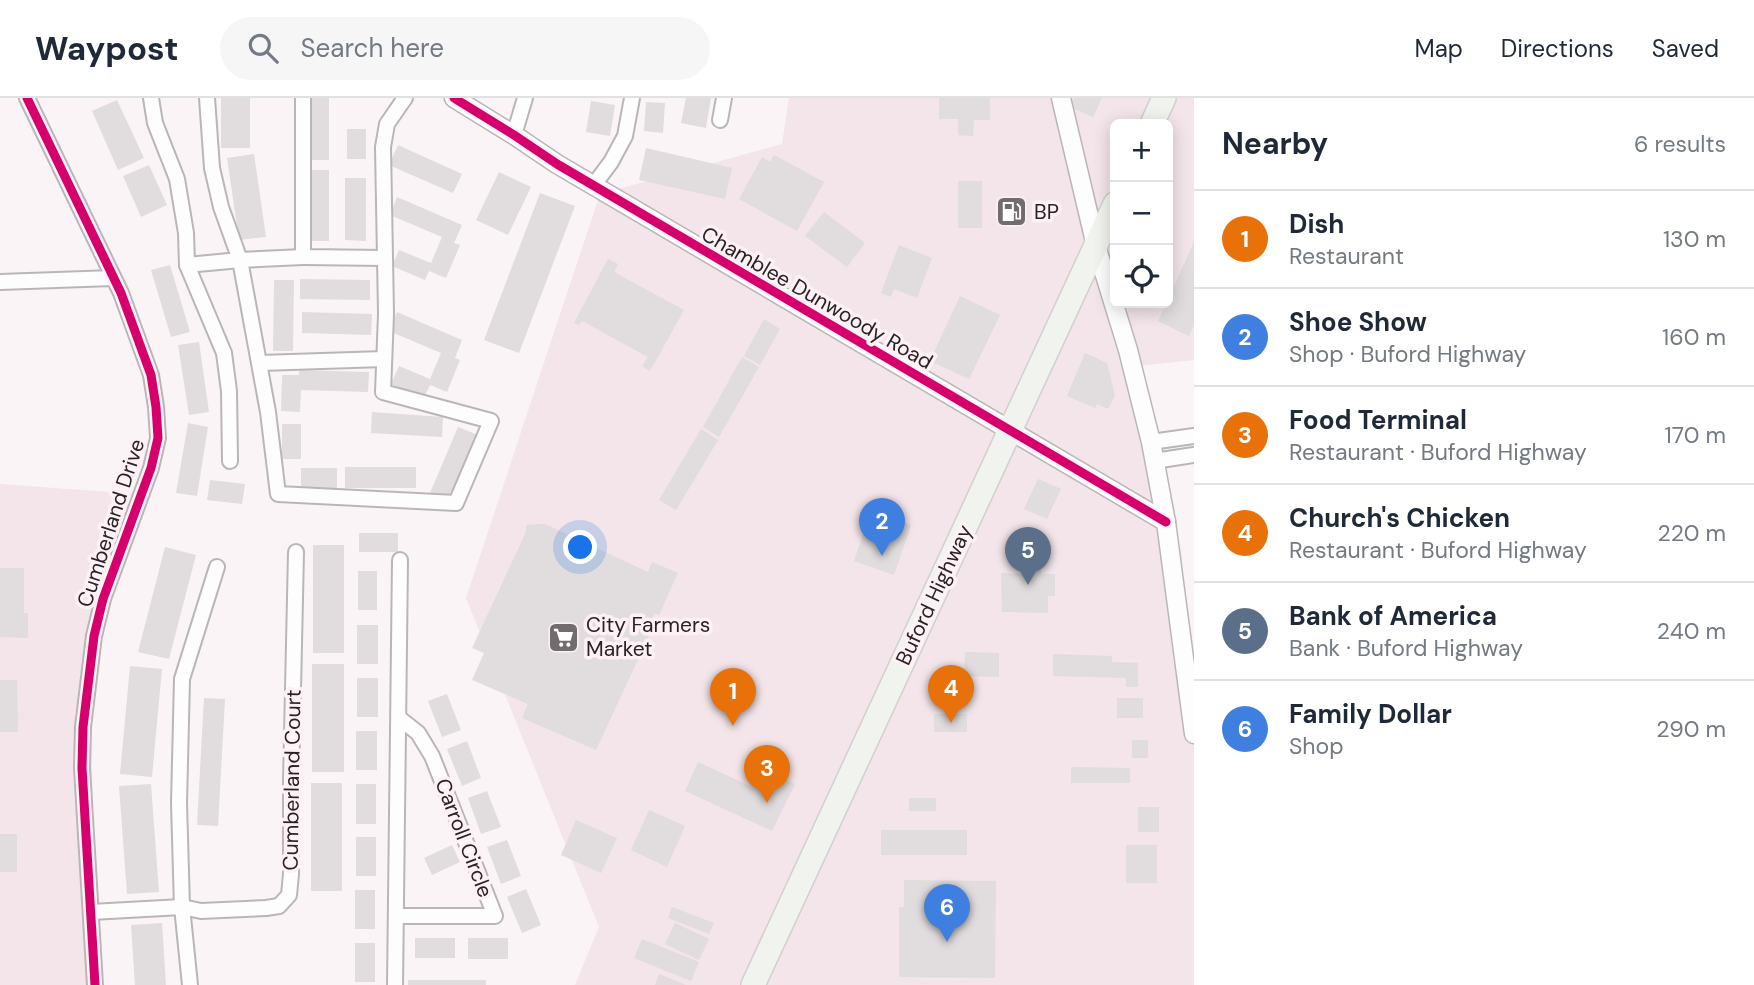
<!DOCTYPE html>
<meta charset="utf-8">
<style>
body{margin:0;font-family:"DM Sans",sans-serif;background:#f6f6f7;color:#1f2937}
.controls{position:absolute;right:21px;top:21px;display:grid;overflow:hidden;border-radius:10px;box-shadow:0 4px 18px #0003}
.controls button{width:63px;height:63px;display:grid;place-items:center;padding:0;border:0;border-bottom:2px solid #e0e1e3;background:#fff;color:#1f2937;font:35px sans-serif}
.you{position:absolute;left:581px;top:450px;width:24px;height:24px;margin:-18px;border:5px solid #fff;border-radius:50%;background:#1a73e8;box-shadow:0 0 0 10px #1a73e833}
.badge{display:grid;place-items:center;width:46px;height:46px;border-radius:50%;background:#726c6e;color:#fff;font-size:23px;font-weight:700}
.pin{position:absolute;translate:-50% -58px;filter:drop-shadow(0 2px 4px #0008)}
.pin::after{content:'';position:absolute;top:37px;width:24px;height:21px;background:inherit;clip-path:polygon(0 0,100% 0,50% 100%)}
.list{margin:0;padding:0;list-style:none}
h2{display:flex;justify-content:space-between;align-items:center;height:91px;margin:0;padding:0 28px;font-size:30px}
h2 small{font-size:23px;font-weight:400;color:#747a83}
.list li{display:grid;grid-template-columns:46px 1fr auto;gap:21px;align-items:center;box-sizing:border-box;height:98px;padding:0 28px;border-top:2px solid #e0e1e3}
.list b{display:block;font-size:26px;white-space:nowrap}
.list p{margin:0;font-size:23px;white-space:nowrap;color:#747a83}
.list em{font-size:23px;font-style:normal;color:#747a83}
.icon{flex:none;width:38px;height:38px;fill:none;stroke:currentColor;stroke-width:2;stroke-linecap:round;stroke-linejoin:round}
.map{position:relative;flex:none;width:1194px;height:887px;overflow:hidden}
header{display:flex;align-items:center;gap:42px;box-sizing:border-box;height:98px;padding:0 35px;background:#fff;border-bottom:2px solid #e0e1e3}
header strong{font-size:33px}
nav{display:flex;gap:38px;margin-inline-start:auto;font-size:24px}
.search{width:490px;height:63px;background:#f6f6f7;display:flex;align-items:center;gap:18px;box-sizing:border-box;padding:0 24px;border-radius:38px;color:#747a83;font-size:26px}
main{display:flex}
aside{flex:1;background:#fff}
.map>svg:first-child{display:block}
.built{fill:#f3e5e9;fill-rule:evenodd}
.building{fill:#e1dcdd}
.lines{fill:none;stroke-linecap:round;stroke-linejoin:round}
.minor-casing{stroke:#bab6b7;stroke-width:18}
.tertiary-casing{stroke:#bab6b7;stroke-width:21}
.primary-casing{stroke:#d2cfd0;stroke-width:26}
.minor{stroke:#fefdfe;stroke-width:14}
.tertiary{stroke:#fefdfe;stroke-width:18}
.primary{stroke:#f1f4ee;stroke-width:23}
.cycleway-casing{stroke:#fdf1f5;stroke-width:13}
.cycleway{stroke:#d6006c;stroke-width:9}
.labels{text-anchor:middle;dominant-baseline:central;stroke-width:7;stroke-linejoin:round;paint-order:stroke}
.poi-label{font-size:21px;fill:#282325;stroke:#fdf1f5;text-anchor:start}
.street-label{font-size:21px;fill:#282325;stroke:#fdf1f5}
</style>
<header>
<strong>Waypost</strong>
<div class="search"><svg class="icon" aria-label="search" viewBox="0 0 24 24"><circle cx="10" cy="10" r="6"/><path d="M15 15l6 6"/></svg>Search here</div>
<nav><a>Map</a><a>Directions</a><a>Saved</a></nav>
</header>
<main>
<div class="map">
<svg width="1194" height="887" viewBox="0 0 1194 887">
<rect width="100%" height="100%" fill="#faf4f6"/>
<g class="built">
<path d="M789,0H1194V262L1130,269L1166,424L1194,638V887H575L599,829L466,500L600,96L782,46ZM1115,26H1168V205H1115Z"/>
<path d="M0,386L137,396L89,571L98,887H0Z"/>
</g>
<g class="building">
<rect x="221" y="0" width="29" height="50"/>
<rect x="308" y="0" width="21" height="62"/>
<path d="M686,0H711L706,30L681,25Z"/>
<path d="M939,0H990V22H974L973,38L958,37V21H939Z"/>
<path d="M1074,0H1102L1093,19L1070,9Z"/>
<path d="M117,2L144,60L118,72L92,13Z"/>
<path d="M591,3L615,7L610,38L586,34Z"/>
<path d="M646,4L665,5L663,35L644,33Z"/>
<rect x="347" y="31" width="19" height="30"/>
<path d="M398,47L462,76L453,95L389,67Z"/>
<path d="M646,50L732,70L725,101L639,82Z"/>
<path d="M254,56L266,139L239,142L227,60Z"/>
<path d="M774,57L824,84L797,133L739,101L762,59L770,64Z"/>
<path d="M149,67L167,107L141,119L123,78Z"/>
<rect x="308" y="72" width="21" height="71"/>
<path d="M499,74L531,89L508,137L476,122Z"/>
<path d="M345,80H366V143L345,142Z"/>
<rect x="958" y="83" width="24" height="47"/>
<path d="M540,95L575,108L519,255L484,242Z"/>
<path d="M397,99L462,127L454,145L460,147L446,180L429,173L425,182L392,168L399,152L431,165L442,139L390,117Z"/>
<path d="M824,114L865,145L847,169L805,138Z"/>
<path d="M1194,144V227L1189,238L1158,223Z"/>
<path d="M899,147L932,160L917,200L894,191L891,199L881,195Z"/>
<path d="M608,161L618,166L614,174L684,212L650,273L642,268L648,259L582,223L579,227L574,225Z"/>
<path d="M170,167L190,234L171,239L151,172Z"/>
<path d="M300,181L370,182V202L300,201Z"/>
<path d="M274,182H294L293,253H273Z"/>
<path d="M960,198L1000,217L969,281L930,263Z"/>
<path d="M302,214L372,216L371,237L302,235Z"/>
<path d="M397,214L462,242L455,260L460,262L447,294L430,287L424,299L391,286L399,268L430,281L441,255L389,233Z"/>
<path d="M764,221L780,231L760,267L744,258Z"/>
<path d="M199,244L209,314L189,317L178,247Z"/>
<path d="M1085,255L1107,265L1115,298L1108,311L1097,306L1095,310L1067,298Z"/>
<path d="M742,259L759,269L719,339L703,329Z"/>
<path d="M299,272L369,274L368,294L301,292L300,314L281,313L282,277H299Z"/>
<path d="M372,314L443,319L442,339L371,335Z"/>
<path d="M188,325L208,329L197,398L176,395Z"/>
<rect x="282" y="326" width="19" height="35"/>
<path d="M458,329L478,337L450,403L430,395Z"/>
<path d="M701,331L718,342L676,412L659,402Z"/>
<rect x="345" y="369" width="71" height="21"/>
<rect x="301" y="370" width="36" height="20"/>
<path d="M1038,381L1061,391L1047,421L1024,411Z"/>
<path d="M210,382L245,386L242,406L207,402Z"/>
<path d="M871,413L911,427L894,477L854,463Z"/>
<path d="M545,426L648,474L652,464L678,475L659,517L655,515L649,527L653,529L596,652L522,620L528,606L472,582L484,555L472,550L526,434V427Z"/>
<rect x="359" y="435" width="39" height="19"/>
<path d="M1025,443L1041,444V476H1055V498H1048V515L1002,514L1001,475L1024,476Z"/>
<rect x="313" y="447" width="31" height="108"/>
<path d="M165,449L196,457L169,561L138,554Z"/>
<path d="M0,470H24V515H28V540L0,539Z"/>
<rect x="358" y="473" width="19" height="39"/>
<rect x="357" y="527" width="21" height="39"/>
<path d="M965,554L999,555V579L964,578Z"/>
<path d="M1053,556L1112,558V564L1138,565V589H1126V580L1053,578Z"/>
<rect x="312" y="566" width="32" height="108"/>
<path d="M130,568L162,571L152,679L120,676Z"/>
<rect x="357" y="580" width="21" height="39"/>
<path d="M0,582H17L18,634H0Z"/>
<path d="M447,596L461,632L442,639L428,603Z"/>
<path d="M204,600L225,601L218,728L197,727Z"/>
<rect x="1117" y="600" width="26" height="20"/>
<rect x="934" y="616" width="33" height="18"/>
<rect x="356" y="633" width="21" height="39"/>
<rect x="1132" y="642" width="16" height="18"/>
<path d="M467,643L481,680L462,688L447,651Z"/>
<path d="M698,664L752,689L761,670L795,686L772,733L685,693Z"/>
<path d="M1071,669L1130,670V685H1071Z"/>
<rect x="311" y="685" width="31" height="108"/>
<path d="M151,686L159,794L127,796L119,688Z"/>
<rect x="356" y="686" width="20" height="40"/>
<path d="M487,693L501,729L481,736L468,700Z"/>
<rect x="909" y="700" width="27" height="13"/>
<rect x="1138" y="709" width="21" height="25"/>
<path d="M649,712L685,728L667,769L631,752Z"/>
<path d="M576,722L617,740L601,775L561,757Z"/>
<rect x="881" y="732" width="86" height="25"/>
<rect x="0" y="736" width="17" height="38"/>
<rect x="356" y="739" width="20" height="39"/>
<path d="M507,742L521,778L501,786L487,749Z"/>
<path d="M452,747L460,764L432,777L424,760Z"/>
<rect x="1126" y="747" width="31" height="38"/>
<path d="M904,782L996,783L995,880L899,879V809H904Z"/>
<path d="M526,791L541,827L522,835L507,799Z"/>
<rect x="355" y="792" width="20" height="39"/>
<path d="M672,809L714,825L709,836L668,820Z"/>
<path d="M162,825L166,887H135L131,827Z"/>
<path d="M675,825L709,841L699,862L665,846Z"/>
<rect x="415" y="840" width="40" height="20"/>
<rect x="468" y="840" width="40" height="21"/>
<path d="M642,841L699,864L691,883L634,860Z"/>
<rect x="355" y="845" width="20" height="39"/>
<path d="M659,876L686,887H655Z"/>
<rect x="408" y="882" width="78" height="5"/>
</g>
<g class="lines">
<defs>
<g id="minor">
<path d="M27,0L121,195L151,277L156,309L158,340L151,370L103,501L94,538L83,629L82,670L95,887"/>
<path d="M151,0L155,25L177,81L186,135L187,167L224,255L229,293L230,363"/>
<path d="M303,0V159L385,160L383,49L387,26L405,0"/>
<path d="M720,22L724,0"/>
<path d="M514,37L525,0"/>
<path d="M593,88L611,64L625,38L632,0"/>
<path d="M303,159L240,162L268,314L278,396L456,405L491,323L383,294L386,216L385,160"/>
<path d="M187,167L240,162L221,109L212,70L207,0"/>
<path d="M0,184L113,180"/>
<path d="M260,265L384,261"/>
<path d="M1151,344L1194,338"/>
<path d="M1154,363L1194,357"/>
<path d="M91,814L182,809L201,813L266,810L279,808L289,797L291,776V684L296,454"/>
<path d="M396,818H495L432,658L418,635L399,620"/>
<path d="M190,887L182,809L179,705L182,581L217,469"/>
<path d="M395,887L400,462"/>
</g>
<g id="tertiary">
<path d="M454,0L514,37L557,66L1166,424"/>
<path d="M1061,0L1096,148L1128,252L1151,344L1166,424L1194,636"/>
</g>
<g id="primary">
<path d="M1152,26L1164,0"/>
<path d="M753,887L1115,106"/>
</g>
</defs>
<use href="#minor" class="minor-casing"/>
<use href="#tertiary" class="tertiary-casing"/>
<use href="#primary" class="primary-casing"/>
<use href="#minor" class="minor"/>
<use href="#tertiary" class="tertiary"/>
<use href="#primary" class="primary"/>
<defs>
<g id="cycleway">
<path d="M27,0L121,195L151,277L156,309L158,340L151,370L103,501L94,538L83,629L82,670L95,887"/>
<path d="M454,0L514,37L557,66L1166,424"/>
</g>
</defs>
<use href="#cycleway" class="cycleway-casing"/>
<use href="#cycleway" class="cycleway"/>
</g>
<defs>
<symbol id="fuel-square" viewBox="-11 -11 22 22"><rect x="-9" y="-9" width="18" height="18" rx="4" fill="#726c6e" stroke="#fdf1f5"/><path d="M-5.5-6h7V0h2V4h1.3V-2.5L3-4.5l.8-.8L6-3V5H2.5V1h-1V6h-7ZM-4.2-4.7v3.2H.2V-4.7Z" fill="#fff"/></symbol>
<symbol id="supermarket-square" viewBox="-11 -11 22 22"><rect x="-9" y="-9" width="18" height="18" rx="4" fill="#726c6e" stroke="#fdf1f5"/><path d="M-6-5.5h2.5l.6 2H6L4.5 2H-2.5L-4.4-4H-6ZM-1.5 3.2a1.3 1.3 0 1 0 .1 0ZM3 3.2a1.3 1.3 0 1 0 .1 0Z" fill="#fff"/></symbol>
</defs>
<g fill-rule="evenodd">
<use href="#fuel-square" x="994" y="96" width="35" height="35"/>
<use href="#supermarket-square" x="546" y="522" width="35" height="35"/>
</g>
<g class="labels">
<g class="poi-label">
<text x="1034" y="114">BP</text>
<text x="586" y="527">City Farmers<tspan x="586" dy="24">Market</tspan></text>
</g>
<g class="street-label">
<text transform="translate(817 200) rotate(30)">Chamblee Dunwoody Road</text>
<text transform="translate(111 425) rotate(-72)">Cumberland Drive</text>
<text transform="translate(934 497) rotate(-65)">Buford Highway</text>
<text transform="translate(292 682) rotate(-89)">Cumberland Court</text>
<text transform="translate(464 740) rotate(69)">Carroll Circle</text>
</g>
</g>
</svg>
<div class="controls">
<button>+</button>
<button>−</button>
<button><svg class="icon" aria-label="locate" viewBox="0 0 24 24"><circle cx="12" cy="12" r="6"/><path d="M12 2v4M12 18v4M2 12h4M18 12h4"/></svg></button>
</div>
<div class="you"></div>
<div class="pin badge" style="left:733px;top:628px;background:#e8710a">1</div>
<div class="pin badge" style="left:882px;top:458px;background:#3f7fe0">2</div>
<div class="pin badge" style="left:767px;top:705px;background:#e8710a">3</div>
<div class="pin badge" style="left:951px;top:625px;background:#e8710a">4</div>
<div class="pin badge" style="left:1028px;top:487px;background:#5c6f8a">5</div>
<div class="pin badge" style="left:947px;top:844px;background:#3f7fe0">6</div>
</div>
<aside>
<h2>Nearby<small>6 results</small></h2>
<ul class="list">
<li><span class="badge" style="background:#e8710a">1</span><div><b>Dish</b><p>Restaurant</p></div><em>130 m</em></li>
<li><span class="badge" style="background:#3f7fe0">2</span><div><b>Shoe Show</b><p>Shop · Buford Highway</p></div><em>160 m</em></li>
<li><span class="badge" style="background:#e8710a">3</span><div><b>Food Terminal</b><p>Restaurant · Buford Highway</p></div><em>170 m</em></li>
<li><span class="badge" style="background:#e8710a">4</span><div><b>Church's Chicken</b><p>Restaurant · Buford Highway</p></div><em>220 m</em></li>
<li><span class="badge" style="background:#5c6f8a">5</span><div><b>Bank of America</b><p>Bank · Buford Highway</p></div><em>240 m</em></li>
<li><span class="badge" style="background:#3f7fe0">6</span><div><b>Family Dollar</b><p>Shop</p></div><em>290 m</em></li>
</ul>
</aside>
</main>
